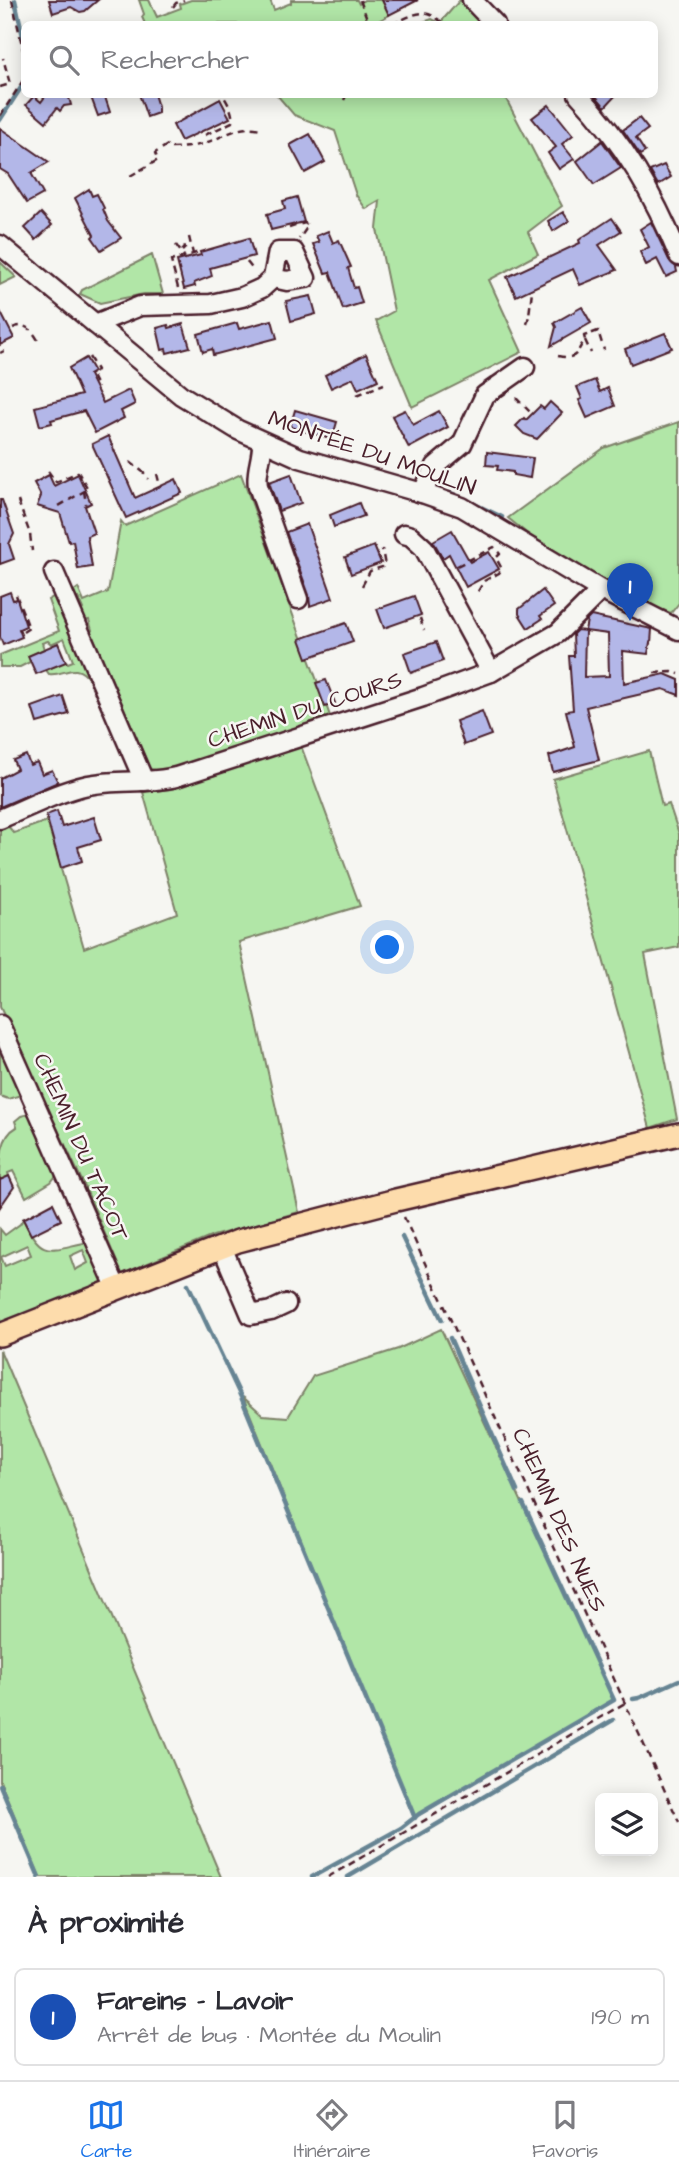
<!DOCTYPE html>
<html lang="fr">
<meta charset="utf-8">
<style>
body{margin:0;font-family:"Architects Daughter",sans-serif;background:#f7f7f7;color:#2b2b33}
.controls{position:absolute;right:21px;bottom:21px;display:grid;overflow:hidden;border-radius:10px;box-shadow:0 4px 18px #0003}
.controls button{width:63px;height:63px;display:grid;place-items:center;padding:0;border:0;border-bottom:2px solid #e1e1e2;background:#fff;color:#2b2b33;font:35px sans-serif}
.you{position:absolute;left:388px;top:948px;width:24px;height:24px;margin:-18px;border:5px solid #fff;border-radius:50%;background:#1a73e8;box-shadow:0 0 0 10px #1a73e833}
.badge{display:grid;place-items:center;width:46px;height:46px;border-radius:50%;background:#1a73e8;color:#fff;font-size:23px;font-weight:700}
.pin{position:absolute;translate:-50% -58px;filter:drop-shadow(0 2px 4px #0008)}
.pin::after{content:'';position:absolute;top:37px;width:24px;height:21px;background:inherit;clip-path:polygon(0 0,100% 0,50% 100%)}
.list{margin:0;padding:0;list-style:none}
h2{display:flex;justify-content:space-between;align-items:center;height:91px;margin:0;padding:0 28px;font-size:30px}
h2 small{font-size:23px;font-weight:400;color:#7c7c81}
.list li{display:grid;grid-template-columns:46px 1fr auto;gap:21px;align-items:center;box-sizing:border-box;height:98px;margin:0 14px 14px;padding:0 14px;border:2px solid #e1e1e2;border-radius:10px}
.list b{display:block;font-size:26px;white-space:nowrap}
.list p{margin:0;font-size:23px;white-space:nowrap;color:#7c7c81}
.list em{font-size:23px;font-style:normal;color:#7c7c81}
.icon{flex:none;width:38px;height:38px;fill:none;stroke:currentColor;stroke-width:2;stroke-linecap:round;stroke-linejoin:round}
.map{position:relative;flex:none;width:679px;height:1877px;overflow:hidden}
.search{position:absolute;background:#fff;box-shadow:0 4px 18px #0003;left:21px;right:21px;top:21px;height:77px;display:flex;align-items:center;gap:18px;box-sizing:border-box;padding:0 24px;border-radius:10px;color:#7c7c81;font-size:26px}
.sheet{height:203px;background:#fff}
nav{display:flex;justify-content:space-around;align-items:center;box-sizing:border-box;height:98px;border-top:2px solid #e1e1e2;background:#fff;font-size:19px;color:#7c7c81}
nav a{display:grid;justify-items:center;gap:4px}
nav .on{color:#1a73e8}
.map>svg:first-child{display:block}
.green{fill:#b1e6a7;stroke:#7e8269;stroke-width:2;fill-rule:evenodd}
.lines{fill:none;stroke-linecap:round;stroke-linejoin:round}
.stream{stroke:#668493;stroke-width:4.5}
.building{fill:#b3b7e8;stroke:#4a1f2b;stroke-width:2;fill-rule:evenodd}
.minor-casing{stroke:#4a1f2b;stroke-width:23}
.major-casing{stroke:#4a1f2b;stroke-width:26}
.path{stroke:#4a1f2b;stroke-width:2.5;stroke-dasharray:7 5;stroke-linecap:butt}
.minor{stroke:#f6f6f2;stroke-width:18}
.major{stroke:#fddcac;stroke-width:21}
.labels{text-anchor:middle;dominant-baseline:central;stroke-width:5;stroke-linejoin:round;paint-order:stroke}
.street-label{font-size:23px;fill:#4a1f2b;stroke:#f6f6f2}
</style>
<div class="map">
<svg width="679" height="1877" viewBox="0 0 679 1877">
<rect width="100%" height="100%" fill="#f6f6f2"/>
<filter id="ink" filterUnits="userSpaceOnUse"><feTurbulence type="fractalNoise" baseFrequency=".0143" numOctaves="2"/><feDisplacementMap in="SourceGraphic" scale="14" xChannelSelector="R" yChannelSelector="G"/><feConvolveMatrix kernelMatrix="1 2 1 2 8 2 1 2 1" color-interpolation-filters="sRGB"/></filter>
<g filter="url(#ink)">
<g class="green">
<path d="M139,0H149L157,17L181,8L180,4L191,0H270L274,10L291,3V0H357L359,4L364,0H382L389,15L373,24H145L142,17L144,14Z"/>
<path d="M460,0L486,24H417L432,19L440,23Z"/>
<path d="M277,95H504L562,206L528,232L538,254L489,280L522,352L412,407L376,321L394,311L377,229L380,201L366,209L356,195L335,131L294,115Z"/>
<path d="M152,255L163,294H144L100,303L80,294L82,290Z"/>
<path d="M0,262L16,277L0,285Z"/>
<path d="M679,422V603L671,613L605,588L551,553L508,518L604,448Z"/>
<path d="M241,474L330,716L166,773L150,769L93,636L88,633L92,630L89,620L83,621L79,612L83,609L78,598L73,599L74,591L78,588L84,602L108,592L121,521L125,526Z"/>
<path d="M55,596L57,597L133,773L130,772L112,726C98,713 96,673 76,670C67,669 58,676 49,674L46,670L66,661L68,663L73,661L64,638L51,644L48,641L42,643L44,649L28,656L30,662L20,667H0V655L59,631L48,600Z"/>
<path d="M300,743L360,906L239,942L299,1212L213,1236L122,1274L84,1185L0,1007V828L7,825L14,833L47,821L84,948L177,913L143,792L171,789Z"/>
<path d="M649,751L662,806L669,804L679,834V947L645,954L677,1119L650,1128L553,779Z"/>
<path d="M0,1047L21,1095L8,1099L0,1096Z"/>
<path d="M29,1114L31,1115L59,1172L51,1182L26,1197L13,1171L8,1173L9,1176L0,1180C0,1160 0,1136 17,1127L15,1121L21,1116Z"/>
<path d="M23,1219C42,1260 50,1249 89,1242L107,1280L102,1286L0,1329V1229L5,1235L20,1224ZM27,1245L31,1255L5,1266L1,1257ZM83,1250L88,1263L75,1270L70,1256Z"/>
<path d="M441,1329L614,1700L414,1818L243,1397L263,1415L288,1417L313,1376L398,1349Z"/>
<path d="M0,1350L221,1877H40L0,1781Z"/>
</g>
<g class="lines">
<g class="stream">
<path d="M15,0L24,41"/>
<path d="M0,120L24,83"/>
<path d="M451,493L502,517"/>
<path d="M402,1237L442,1320"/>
<path d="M188,1284L241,1397L415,1818"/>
<path d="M450,1338L517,1491"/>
<path d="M633,1699L639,1698L679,1680"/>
<path d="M0,1785L39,1877"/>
<path d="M312,1877L401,1828L419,1814L614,1700L523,1503"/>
<path d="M348,1877L613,1720"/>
</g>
</g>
<g class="building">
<path d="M49,0H98L85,11L80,12L71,7L53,13Z"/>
<path d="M382,0H418L389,15Z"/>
<path d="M47,94H68L71,105L64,106L60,111L57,108L46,122L26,105L34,96L41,102Z"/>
<path d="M98,94H104L110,112L98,116L91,97Z"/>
<path d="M139,94H154L158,107V113L147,117Z"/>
<path d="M594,94H617L605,107Z"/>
<path d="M220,99L230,118L181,141L173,125Z"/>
<path d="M549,105L573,135L562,144L574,159L559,169L548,153L556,147L532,118Z"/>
<path d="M639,118L648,129L636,138L645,152L640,155L623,130Z"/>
<path d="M0,128L49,162L31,173L43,194L27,203L8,174L0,169Z"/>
<path d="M310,134L325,162L305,173L290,145Z"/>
<path d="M602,141L621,168L594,185L577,161Z"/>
<path d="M664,165L671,177L658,185L650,171Z"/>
<path d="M89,189L92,196L97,194L104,208L103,209L108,221L121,238L101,250L92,237L94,235L75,198Z"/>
<path d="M297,197L304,222L271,230L267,214L285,209L283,201Z"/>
<path d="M563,212L569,221L553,231L548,221Z"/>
<path d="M41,213L52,225L36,240L25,228Z"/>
<path d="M612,218L621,231L599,245L617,270L580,285L573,269L516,296L507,277L580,243L579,240L583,237Z"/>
<path d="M651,222L669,260L676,267L677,272L666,277L657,259L646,265L640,252L649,247L640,229Z"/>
<path d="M328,231L333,243L339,240L351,267L348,268L354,288L357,287L362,303L343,309L330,272L325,273L313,244L319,242L316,236Z"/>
<path d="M249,238L254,256L210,268L212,276L194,283L195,286L184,289L177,261L201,255L200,252Z"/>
<path d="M311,296L316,314L291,321L286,301Z"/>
<path d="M582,307L591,323L551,346L556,327L554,323Z"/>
<path d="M0,311L14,338L0,345Z"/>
<path d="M272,320L277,338L213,355L212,349L203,352L198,334L237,323L239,329Z"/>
<path d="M183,324L190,347L167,353L166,349L162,350L157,328L168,325L169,328Z"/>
<path d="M665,333L672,348L631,364L625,349Z"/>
<path d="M366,354L378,380L358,389L353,378L331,388L325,375Z"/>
<path d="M86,358L94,372L89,375L103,403L129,390L135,404L121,411L124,418L95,433L84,411L51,420L52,423L40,426L35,407L81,395L69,368Z"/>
<path d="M595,380L600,392L608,388L615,406L587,418L579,400L582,399L577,387Z"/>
<path d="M550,402L562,413L537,439L524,434L516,426L524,418L526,420L540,406L544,409Z"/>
<path d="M295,410L337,422L332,439L290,427Z"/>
<path d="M405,410L413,425L439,411L448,427L409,448L392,416Z"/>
<path d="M108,436L135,498L176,479L182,493L126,518L92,444Z"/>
<path d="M487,452L533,458L530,478L513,475V472L497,470L498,466L486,465Z"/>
<path d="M78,474L91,503L85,506L94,533L87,536L92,567L78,569L73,541L69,542L60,513L37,506L41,496L34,483L49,475L54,486Z"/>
<path d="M291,474L301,503L279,511L269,482Z"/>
<path d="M0,500H2L14,534L9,544L14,559L0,564Z"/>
<path d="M359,503L364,516L334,527L330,515Z"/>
<path d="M307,524L333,598L310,606L309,595L286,532Z"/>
<path d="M452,530L470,562L489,552L499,569L466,587L449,554L443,558L433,541Z"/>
<path d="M374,546L381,563L351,574L345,557Z"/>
<path d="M543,590L554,606L540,616L542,619L528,628L519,614V609Z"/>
<path d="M10,592L13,600L17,599L26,626L19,629L22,637L3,645L0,637V596Z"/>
<path d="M414,596L421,615L384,628L377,609Z"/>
<path d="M591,616L652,629L651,643L650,642L648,654L623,651L624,683L665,674L679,680V695L663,689L586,707L599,760L553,772L549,756L575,747L566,711L573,710L569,656H574L573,634L577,630L585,631L587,620ZM585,631L608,634L609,676L584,677Z"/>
<path d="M346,623L353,642L307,658L300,639Z"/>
<path d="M436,642L443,661L411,673L404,653Z"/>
<path d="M58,643L66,662L36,674L28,656Z"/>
<path d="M326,680L335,703L325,707L316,683Z"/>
<path d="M63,696L69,714L37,723L32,707Z"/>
<path d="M482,711L491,735L464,745L456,721Z"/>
<path d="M26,755L30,765L37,762L42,774L52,770L58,782L0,807V778L17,769L13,760Z"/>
<path d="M57,811L62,827L94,817L101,840L78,847L82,861L61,868L46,815Z"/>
<path d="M9,1176L14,1187L0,1207V1180Z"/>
<path d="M53,1203L61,1220L31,1235L23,1219Z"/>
</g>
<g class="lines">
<defs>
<g id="minor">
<path d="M472,0L495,24"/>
<path d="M578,94C624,143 654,195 679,256"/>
<path d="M0,245L181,395L238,430L300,458L422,493L462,507L601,590L679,630"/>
<path d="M95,324L140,306L211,304L242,297L262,288L273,278L287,281L306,278L294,252H278L273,278"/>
<path d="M262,442C263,458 255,471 258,486L298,599"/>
<path d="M422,493L436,466L462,444L485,395L525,367"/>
<path d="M404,534L411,536L424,548L491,672"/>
<path d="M54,572L144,781"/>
<path d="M0,819C29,807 57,792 88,785C117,779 148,784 176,777L423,697L491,672L558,633L601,590"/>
<path d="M0,1025L117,1289"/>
<path d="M222,1247L251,1315L271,1311L286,1304"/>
</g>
<path id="major" d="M0,1335L238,1241L396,1200L679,1134"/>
</defs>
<use href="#minor" class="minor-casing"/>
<use href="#major" class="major-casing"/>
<g class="path">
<path d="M12,0L24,54"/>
<path d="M360,0L369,24"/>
<path d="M173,7L176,3L184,0"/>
<path d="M392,24C415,15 423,5 444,24"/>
<path d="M0,87L10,84L3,58"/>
<path d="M344,100L347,94"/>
<path d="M0,116L24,79"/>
<path d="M205,135L232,122C234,113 227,101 222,94"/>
<path d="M171,148C182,148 194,147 205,143C225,137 241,122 263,130"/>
<path d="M130,176L158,160L155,153L169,144"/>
<path d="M289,228L305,223L308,226L299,239"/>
<path d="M189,237L193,254"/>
<path d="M176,245L184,256"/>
<path d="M182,251L185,248L184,243"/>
<path d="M247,262L254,271"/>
<path d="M178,288L171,261L196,253L201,250"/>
<path d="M527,324C529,319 531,298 532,291"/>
<path d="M13,328C26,322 33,331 39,342"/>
<path d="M585,340L591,353"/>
<path d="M0,353L4,351"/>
<path d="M558,356C579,360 575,353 585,340L584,336L598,331L604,350"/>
<path d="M89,357L97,370L92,376L98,388"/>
<path d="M357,395L384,384"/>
<path d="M516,398L530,412"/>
<path d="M130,462L143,472L148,479"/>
<path d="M48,471L56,482L78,472L88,489L57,507"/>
<path d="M157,474L159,482"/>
<path d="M84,491L86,504"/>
<path d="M18,501L30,534L32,551"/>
<path d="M457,566L494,547L500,554L496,558L502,569L499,573L484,581L477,593"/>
<path d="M362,586L370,571L385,566L382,549"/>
<path d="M16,595L29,628L23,632"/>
<path d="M420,618L424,630"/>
<path d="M654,673L672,672L679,674"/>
<path d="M404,1217L679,1822"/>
<path d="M328,1877L625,1703"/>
</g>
<use href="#minor" class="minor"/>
<use href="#major" class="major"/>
</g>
</g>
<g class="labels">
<g class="street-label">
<text transform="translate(372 453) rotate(19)">MONTÉE DU MOULIN</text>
<text transform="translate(305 710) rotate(-18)">CHEMIN DU COURS</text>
<text transform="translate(81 1147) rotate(66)">CHEMIN DU TACOT</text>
<text transform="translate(559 1520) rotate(66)">CHEMIN DES NUES</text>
</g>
</g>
</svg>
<div class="controls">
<button><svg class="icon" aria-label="layers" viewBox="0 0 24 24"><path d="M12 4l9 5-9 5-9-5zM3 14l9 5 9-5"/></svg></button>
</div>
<div class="you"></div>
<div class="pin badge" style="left:630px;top:621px;background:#1a4fb4">1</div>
<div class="search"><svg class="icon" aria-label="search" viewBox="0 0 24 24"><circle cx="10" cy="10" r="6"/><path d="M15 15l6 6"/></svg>Rechercher</div>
</div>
<section class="sheet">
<h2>À proximité<small></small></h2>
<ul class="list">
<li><span class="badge" style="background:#1a4fb4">1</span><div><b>Fareins - Lavoir</b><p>Arrêt de bus · Montée du Moulin</p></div><em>190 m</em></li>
</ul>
</section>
<nav>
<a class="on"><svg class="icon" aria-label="map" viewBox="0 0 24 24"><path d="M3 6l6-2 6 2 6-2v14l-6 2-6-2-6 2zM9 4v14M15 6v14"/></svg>Carte</a>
<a><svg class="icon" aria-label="directions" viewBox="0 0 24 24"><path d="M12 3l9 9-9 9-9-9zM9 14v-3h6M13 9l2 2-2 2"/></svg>Itinéraire</a>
<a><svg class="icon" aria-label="saved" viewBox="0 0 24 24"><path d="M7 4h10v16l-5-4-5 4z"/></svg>Favoris</a>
</nav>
